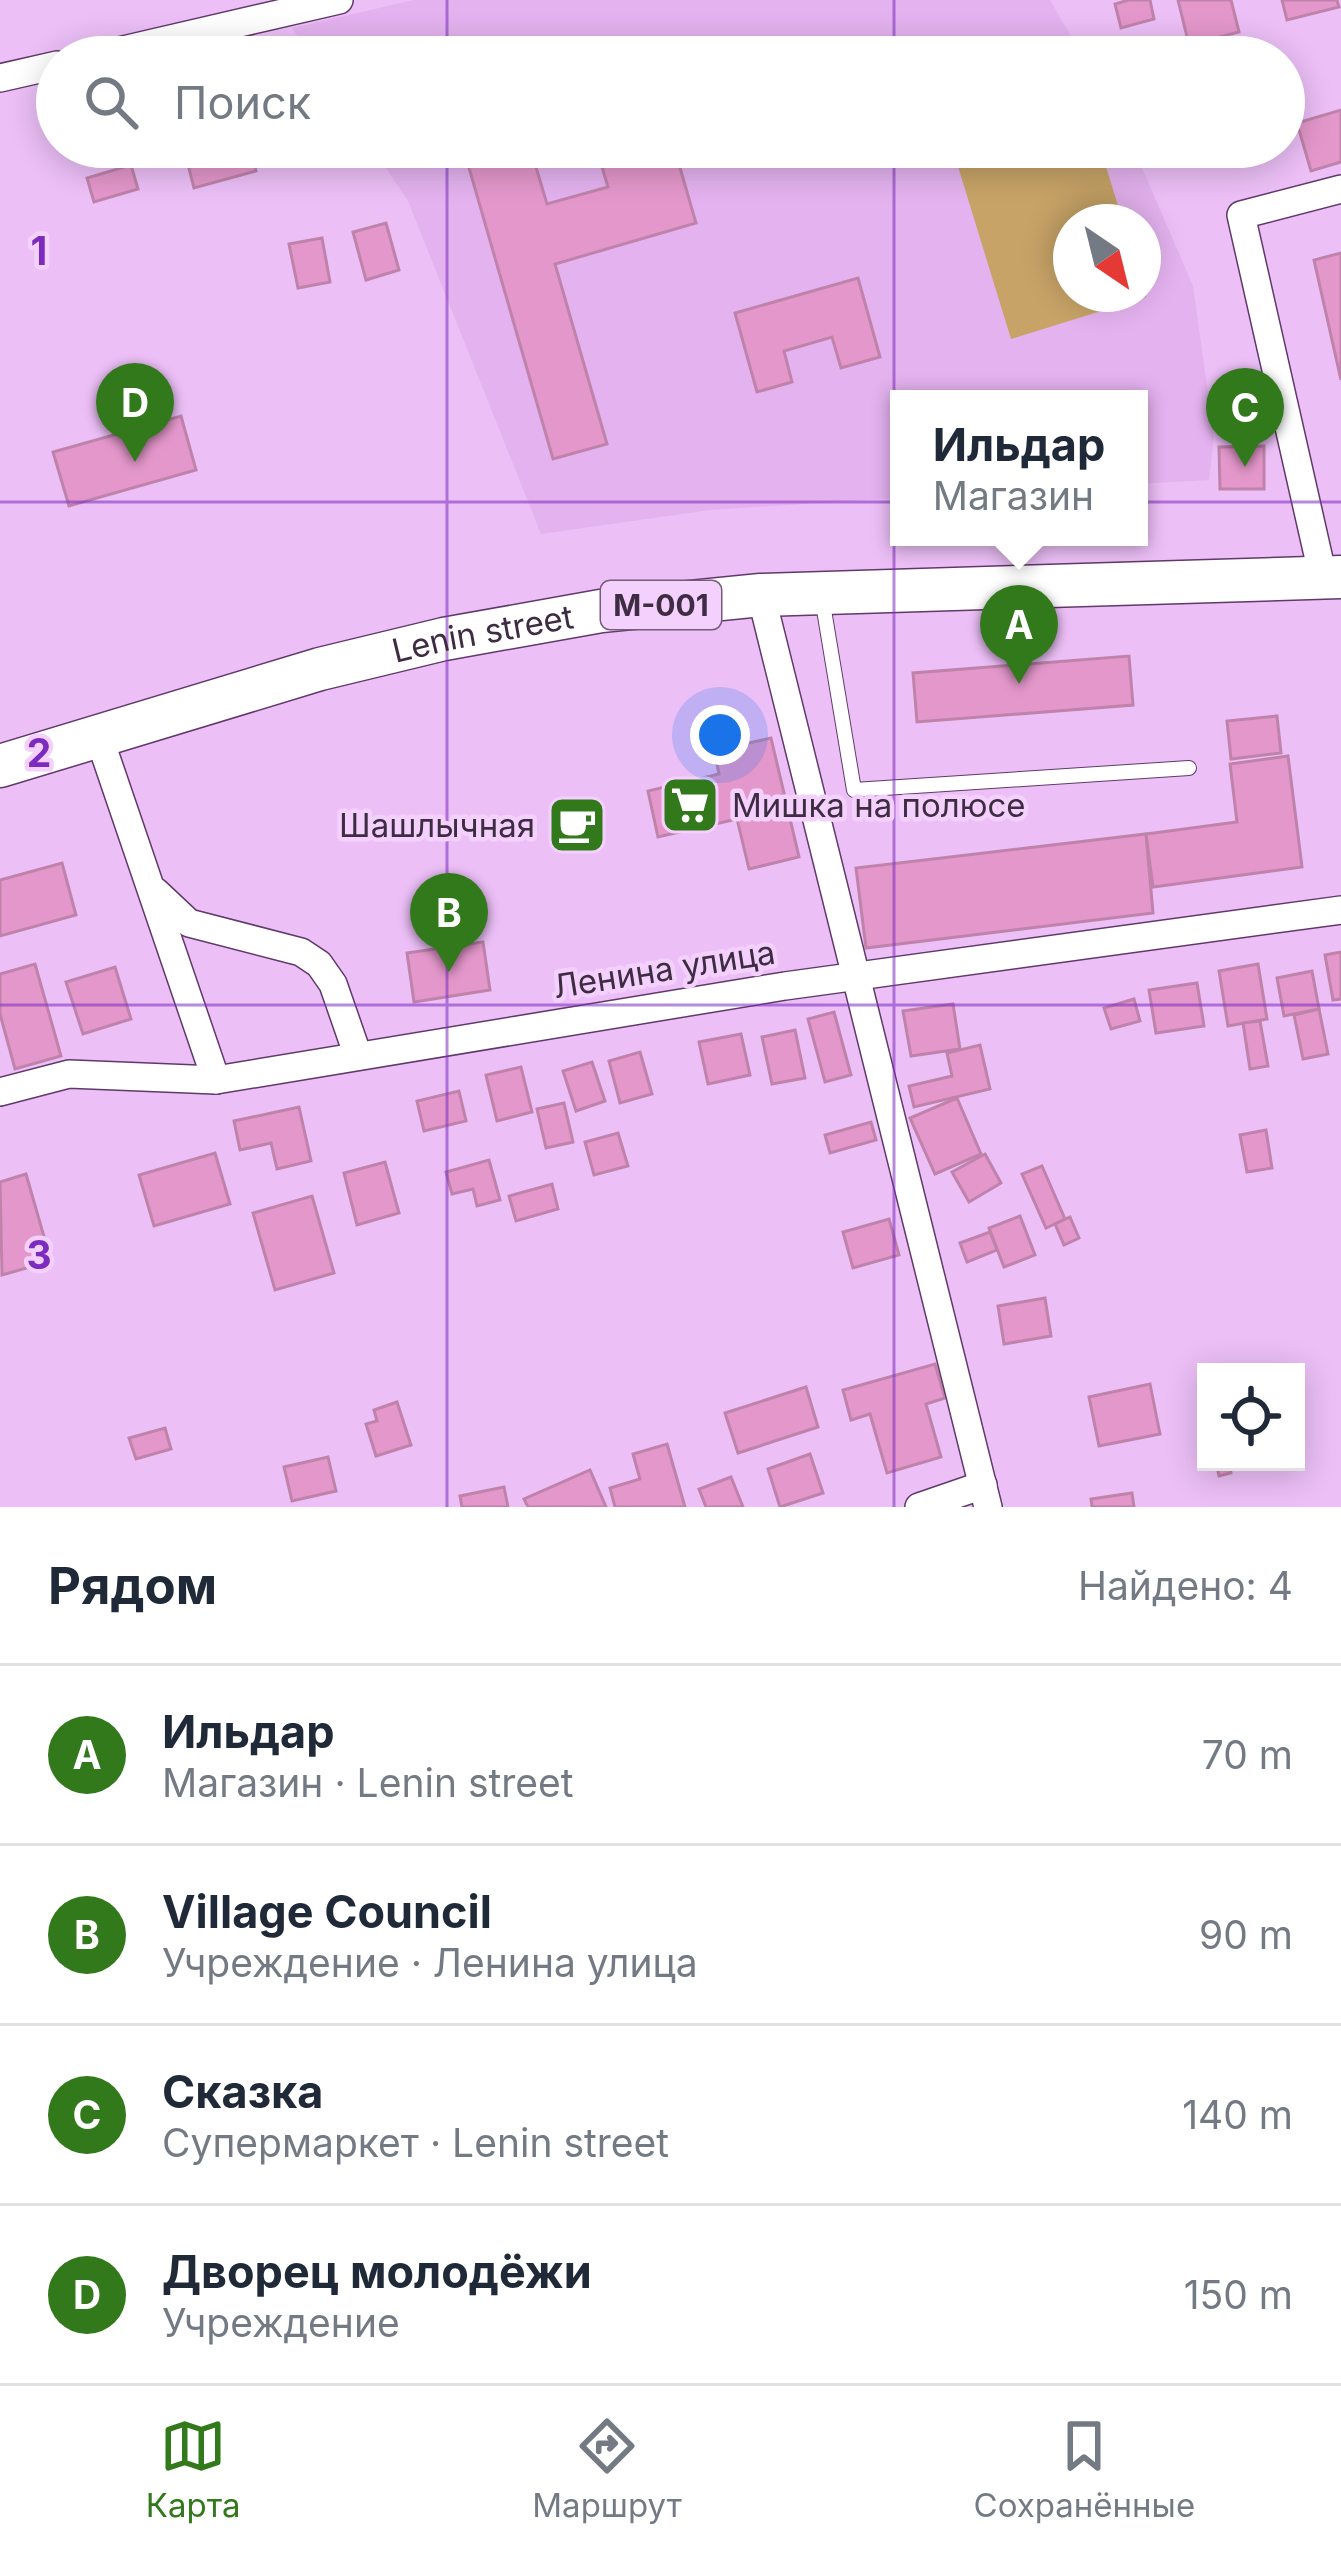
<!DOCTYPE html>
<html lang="ru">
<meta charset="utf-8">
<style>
body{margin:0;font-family:Inter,sans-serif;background:#f2f2f3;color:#1f2937}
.controls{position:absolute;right:36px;bottom:36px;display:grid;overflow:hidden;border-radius:0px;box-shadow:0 6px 30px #0003}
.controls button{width:108px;height:108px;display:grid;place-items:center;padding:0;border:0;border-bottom:3px solid #e0e1e3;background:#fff;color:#1f2937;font:60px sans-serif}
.compass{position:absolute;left:1053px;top:204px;width:108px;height:108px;border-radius:50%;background:#fff;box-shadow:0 6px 30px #0003;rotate:145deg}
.you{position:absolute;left:720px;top:735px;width:42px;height:42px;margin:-30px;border:9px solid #fff;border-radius:50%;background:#1a73e8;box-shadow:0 0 0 18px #1a73e833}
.badge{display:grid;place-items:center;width:78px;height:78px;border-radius:50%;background:#32791c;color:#fff;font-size:39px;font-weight:700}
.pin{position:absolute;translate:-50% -99px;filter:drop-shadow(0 3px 6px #0008)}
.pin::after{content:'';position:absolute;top:63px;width:42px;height:36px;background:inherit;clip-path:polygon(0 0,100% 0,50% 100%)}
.popup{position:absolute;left:890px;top:390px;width:258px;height:156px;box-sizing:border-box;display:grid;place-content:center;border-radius:0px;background:#fff;filter:drop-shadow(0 3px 9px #0005);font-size:39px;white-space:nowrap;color:#747a83}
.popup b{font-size:45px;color:#1f2937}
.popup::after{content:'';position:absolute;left:50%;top:100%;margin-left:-24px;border:24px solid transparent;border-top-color:#fff}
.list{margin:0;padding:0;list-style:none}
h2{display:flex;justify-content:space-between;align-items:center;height:156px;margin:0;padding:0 48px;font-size:51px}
h2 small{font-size:39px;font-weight:400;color:#747a83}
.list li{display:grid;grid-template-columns:78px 1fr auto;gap:36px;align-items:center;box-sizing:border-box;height:180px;padding:0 48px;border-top:3px solid #e0e1e3}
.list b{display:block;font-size:45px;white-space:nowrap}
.list p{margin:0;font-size:39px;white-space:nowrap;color:#747a83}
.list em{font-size:39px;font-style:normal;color:#747a83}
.icon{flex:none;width:66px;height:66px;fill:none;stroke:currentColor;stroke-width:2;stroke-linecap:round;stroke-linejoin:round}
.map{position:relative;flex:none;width:1341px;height:1507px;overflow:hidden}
.search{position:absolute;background:#fff;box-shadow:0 6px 30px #0003;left:36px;right:36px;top:36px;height:132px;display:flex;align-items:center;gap:30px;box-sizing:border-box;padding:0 42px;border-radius:66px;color:#747a83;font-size:45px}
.sheet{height:876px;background:#fff}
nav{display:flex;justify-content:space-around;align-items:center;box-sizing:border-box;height:168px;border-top:3px solid #e0e1e3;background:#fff;font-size:33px;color:#747a83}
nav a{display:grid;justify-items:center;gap:6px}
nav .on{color:#32791c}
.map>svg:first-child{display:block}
.built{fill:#e4b2ef;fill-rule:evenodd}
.green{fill:#c7a367}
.building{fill:#e497cb;stroke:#bf83ab;stroke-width:3}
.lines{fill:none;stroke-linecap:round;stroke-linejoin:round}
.lane-casing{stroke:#60396a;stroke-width:16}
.street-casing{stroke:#60396a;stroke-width:30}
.primary-casing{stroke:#60396a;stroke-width:45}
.lane{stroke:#fff;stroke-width:14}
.street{stroke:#fff;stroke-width:27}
.primary{stroke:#fff;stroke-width:42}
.grid{fill:none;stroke:#7b2cbf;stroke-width:3;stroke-opacity:0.55}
.labels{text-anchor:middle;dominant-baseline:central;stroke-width:9;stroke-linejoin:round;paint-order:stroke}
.shield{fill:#f4d0fd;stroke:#755d7a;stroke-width:3}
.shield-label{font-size:30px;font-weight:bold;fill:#3e2c42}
.street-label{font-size:33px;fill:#3e2c42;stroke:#f4d0fd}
.poi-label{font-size:33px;fill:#3e2c42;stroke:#f4d0fd;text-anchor:start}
.grid-label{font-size:39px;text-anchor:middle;font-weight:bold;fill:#7b2cbf;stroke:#f4d0fd;stroke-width:9;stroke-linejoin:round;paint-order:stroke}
</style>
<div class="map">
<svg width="1341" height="1507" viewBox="0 0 1341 1507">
<rect width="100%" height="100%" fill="#ecbff7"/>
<g class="built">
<path d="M414,0H1050L1083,57H312L292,28Z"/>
<path d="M372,147H1133L1193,286L1214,436L1209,480L1139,484V399H899V498L710,510L541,534L408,201ZM1071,222H1143V294H1071Z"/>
</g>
<path class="green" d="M952,147H1100L1123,222H1071V294H1143V287L1146,297L1011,339Z"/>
<g class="building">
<path d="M1129,0H1150L1154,19L1121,28L1115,4Z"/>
<path d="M1178,0H1231L1239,32L1189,45Z"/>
<path d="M1282,0H1337L1339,7L1287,20Z"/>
<path d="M1341,110V162L1311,171L1297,123Z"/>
<path d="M205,147H250L256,171L194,188L185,153Z"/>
<path d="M463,147H530L547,204L608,187L596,147H674L696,223L555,264L607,444L553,459Z"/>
<path d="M131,165L138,189L94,202L87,178Z"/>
<path d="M386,223L399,270L366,280L353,232Z"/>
<path d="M322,238L330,282L298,288L289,244Z"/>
<path d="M1341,253V380L1314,260Z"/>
<path d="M858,278L880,357L841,368L832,337L784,351L792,382L757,392L735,313Z"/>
<path d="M181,416L196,470L69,506L53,452Z"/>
<path d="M1264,446V489H1220L1219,447Z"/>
<path d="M1129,656L1133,705L917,722L913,673Z"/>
<path d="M1277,716L1281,753L1231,759L1227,721Z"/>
<path d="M771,738L799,857L749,869L737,819L658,837L648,791L719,774L714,751Z"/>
<path d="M1288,756L1302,867L1153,887L1146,834L1237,822L1230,764Z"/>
<path d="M1146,834L1153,913L866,948L856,868Z"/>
<path d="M62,863L76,915L0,936V880Z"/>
<path d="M483,942L490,990L414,1002L407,953Z"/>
<path d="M1341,952V999L1333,1000L1325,955Z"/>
<path d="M35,964L61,1056L15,1069L0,1014V974Z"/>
<path d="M1258,964L1267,1019L1228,1026L1219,971Z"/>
<path d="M115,967L131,1019L83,1034L66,982Z"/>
<path d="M1312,971L1319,1009L1284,1016L1277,978Z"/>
<path d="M1197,983L1204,1026L1156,1033L1149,990Z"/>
<path d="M1134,999L1140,1021L1111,1029L1104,1008Z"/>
<path d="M953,1004L960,1049L911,1056L903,1011Z"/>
<path d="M1319,1009L1328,1054L1303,1059L1294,1015Z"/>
<path d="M834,1012L851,1075L825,1082L808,1019Z"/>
<path d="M1260,1021L1268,1066L1250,1069L1243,1023Z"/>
<path d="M795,1030L805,1078L772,1084L762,1037Z"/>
<path d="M741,1034L750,1075L708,1084L699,1042Z"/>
<path d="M980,1045L990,1089L914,1107L909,1086L952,1076L947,1053Z"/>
<path d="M640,1052L652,1094L620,1103L609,1061Z"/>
<path d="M592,1062L605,1101L576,1111L563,1071Z"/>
<path d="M521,1067L532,1112L497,1121L486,1075Z"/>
<path d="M459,1091L466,1121L424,1131L417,1101Z"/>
<path d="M957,1098L981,1154L935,1174L910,1118Z"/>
<path d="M564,1103L573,1142L546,1148L537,1109Z"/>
<path d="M299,1107L311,1161L277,1169L271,1143L240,1150L234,1121Z"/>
<path d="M871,1122L876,1140L830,1153L825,1135Z"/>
<path d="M1266,1130L1272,1168L1247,1172L1240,1135Z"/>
<path d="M618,1133L628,1166L594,1175L585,1142Z"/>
<path d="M215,1153L230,1204L154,1226L139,1175Z"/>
<path d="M985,1154L1001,1183L969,1202L952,1172Z"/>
<path d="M489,1160L500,1200L477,1206L473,1189L452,1194L446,1172Z"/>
<path d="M385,1162L399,1213L357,1225L344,1173Z"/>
<path d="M1042,1166L1065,1219L1046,1228L1022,1174Z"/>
<path d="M26,1174L51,1261L2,1275L0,1182Z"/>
<path d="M552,1184L558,1209L516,1221L509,1196Z"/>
<path d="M312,1196L334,1273L275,1290L253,1213Z"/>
<path d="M1020,1216L1035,1255L1004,1267L989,1228Z"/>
<path d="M1070,1217L1079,1238L1064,1245L1055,1224Z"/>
<path d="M889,1219L899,1255L853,1268L843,1232Z"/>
<path d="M990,1232L997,1250L967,1262L960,1243Z"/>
<path d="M1045,1298L1051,1336L1004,1344L998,1306Z"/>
<path d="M935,1364L945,1398L926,1404L941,1457L887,1473L870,1414L851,1420L843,1390Z"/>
<path d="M1150,1384L1160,1434L1099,1446L1089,1397Z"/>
<path d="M806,1387L818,1427L738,1453L725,1413Z"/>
<path d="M397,1402L411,1445L376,1456L366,1424L377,1421L374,1410Z"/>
<path d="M165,1428L171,1449L136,1459L129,1438Z"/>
<path d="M667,1444L685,1507H615L610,1488L640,1479L633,1454Z"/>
<path d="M810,1454L823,1493L780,1507L768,1469Z"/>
<path d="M328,1457L336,1491L292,1501L284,1467Z"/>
<path d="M1216,1462H1229L1231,1473L1219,1476Z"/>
<path d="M590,1470L606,1507H528L524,1499Z"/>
<path d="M731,1477L743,1507H706L699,1489Z"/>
<path d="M504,1487L508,1507H462L460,1496Z"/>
<path d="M1132,1493L1134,1507H1092L1091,1499Z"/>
</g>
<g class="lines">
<defs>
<path id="lane" d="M822,598L854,790L1189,768"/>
<g id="street">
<path d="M93,57L339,0"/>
<path d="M0,78L57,65"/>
<path d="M1323,577L1241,215L1341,189"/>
<path d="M761,595L988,1507"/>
<path d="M99,737L216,1080"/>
<path d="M156,892L189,923L301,952L319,964L333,984L358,1056"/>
<path d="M0,1092L69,1074L216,1080L785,986L1341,910"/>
<path d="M919,1507L983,1485"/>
</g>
<g id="primary">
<path id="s1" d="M0,766L320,669L444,639L601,611L761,595L1341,577"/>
</g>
</defs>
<use href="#lane" class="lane-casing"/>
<use href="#street" class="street-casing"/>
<use href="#primary" class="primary-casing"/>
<use href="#lane" class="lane"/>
<use href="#street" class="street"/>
<use href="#primary" class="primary"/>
</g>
<path class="grid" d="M447,0V57M894,0V57M447,147V1507M894,147V1507M0,502H1341M0,1005H1341"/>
<defs>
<symbol id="supermarket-square" viewBox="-11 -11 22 22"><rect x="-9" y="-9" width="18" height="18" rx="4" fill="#32791c" stroke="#f4d0fd"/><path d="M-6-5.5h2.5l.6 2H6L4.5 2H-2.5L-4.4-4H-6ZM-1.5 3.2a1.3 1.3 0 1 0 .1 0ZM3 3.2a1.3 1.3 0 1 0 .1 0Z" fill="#fff"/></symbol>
<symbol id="cafe-square" viewBox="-11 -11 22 22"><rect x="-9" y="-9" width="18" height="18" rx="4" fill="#32791c" stroke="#f4d0fd"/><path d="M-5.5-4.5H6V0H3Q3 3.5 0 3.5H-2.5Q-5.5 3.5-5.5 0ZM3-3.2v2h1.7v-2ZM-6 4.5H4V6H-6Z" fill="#fff"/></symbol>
</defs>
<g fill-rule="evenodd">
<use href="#supermarket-square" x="657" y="772" width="66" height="66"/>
<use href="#cafe-square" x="544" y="792" width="66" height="66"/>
</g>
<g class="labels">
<rect class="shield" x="601" y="581" width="120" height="48" rx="9"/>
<g class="shield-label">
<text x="661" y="605">М-001</text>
</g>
<g class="street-label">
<text stroke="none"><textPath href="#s1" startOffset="501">Lenin street</textPath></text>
<text transform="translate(664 969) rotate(-9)">Ленина улица</text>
</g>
<g class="poi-label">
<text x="732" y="805">Мишка на полюсе</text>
<text x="535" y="825" text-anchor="end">Шашлычная</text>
</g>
</g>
<g class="grid-label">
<text x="39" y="265">1</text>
<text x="39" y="767">2</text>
<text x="39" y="1269">3</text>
</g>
</svg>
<div class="controls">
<button><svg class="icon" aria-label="locate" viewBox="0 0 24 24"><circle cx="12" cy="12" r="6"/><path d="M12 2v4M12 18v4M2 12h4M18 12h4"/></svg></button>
</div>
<svg class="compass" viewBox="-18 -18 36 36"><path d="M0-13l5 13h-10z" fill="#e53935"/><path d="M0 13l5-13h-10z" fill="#747a83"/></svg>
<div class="you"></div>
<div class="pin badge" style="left:1019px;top:684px">A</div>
<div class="popup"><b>Ильдар</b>Магазин</div>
<div class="pin badge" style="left:449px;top:972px">B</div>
<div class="pin badge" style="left:1245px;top:467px">C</div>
<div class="pin badge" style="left:135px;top:462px">D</div>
<div class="search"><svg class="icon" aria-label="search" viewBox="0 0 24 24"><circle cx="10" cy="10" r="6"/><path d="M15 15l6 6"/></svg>Поиск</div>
</div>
<section class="sheet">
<h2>Рядом<small>Найдено: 4</small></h2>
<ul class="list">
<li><span class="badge">A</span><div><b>Ильдар</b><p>Магазин · Lenin street</p></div><em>70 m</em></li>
<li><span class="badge">B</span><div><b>Village Council</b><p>Учреждение · Ленина улица</p></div><em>90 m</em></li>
<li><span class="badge">C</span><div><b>Сказка</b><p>Супермаркет · Lenin street</p></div><em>140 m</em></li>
<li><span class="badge">D</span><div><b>Дворец молодёжи</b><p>Учреждение</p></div><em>150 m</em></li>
</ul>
</section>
<nav>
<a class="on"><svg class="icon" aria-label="map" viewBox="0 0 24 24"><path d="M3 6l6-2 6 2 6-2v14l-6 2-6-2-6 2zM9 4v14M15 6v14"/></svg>Карта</a>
<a><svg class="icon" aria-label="directions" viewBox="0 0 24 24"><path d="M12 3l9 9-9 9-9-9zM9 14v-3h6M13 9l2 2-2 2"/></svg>Маршрут</a>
<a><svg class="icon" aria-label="saved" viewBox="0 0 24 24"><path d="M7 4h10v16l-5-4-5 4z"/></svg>Сохранённые</a>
</nav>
